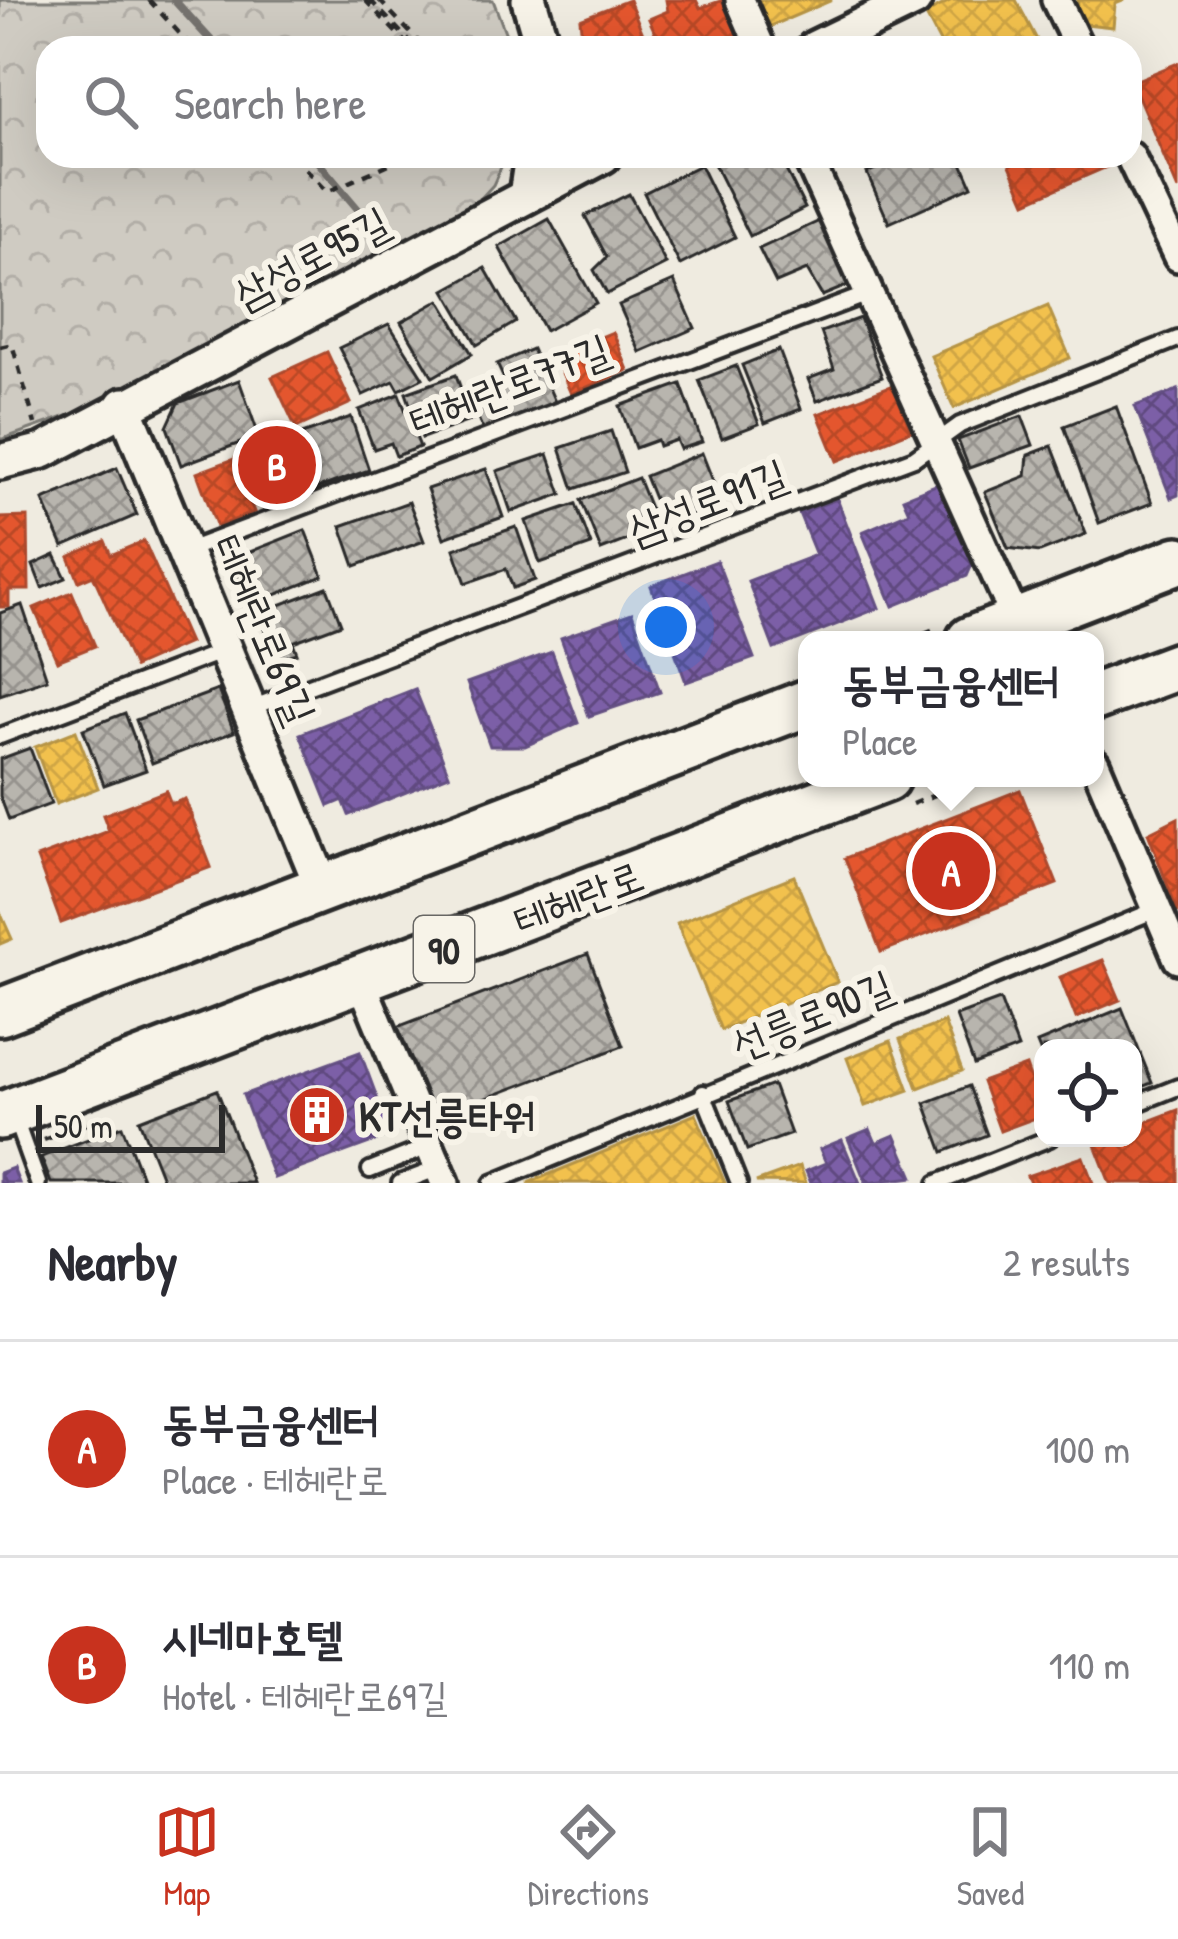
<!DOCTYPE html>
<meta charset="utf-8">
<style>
body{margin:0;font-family:"Patrick Hand","Poor Story",sans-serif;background:#f2f2f3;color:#2b2b33}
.controls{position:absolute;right:36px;bottom:36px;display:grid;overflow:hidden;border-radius:24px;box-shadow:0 12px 48px #0002}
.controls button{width:108px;height:108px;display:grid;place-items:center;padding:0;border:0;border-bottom:3px solid #e1e1e2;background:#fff;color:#2b2b33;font:60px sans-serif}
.scale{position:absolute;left:36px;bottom:30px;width:189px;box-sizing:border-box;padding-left:12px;border:6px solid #2b2b2b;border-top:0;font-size:33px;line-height:42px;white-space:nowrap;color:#2b2b2b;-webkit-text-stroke:9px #f7f3e8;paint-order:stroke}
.you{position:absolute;left:666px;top:627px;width:42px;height:42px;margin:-30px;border:9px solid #fff;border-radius:50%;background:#1a73e8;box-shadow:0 0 0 18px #1a73e833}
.badge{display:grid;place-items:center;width:78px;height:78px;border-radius:50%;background:#c8321e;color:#fff;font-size:39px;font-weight:700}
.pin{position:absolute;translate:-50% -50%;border:6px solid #fff;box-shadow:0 3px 12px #0006}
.popup{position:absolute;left:798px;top:631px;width:306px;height:156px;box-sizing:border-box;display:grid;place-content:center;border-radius:24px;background:#fff;filter:drop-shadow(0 3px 9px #0005);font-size:39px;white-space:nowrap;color:#7c7c81}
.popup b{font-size:45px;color:#2b2b33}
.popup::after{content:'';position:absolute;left:50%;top:100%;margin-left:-24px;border:24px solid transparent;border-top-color:#fff}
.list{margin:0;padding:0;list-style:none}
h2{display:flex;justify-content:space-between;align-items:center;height:156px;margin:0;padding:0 48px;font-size:51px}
h2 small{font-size:39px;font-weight:400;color:#7c7c81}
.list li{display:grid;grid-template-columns:78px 1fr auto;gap:36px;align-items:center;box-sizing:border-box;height:216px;padding:0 48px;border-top:3px solid #e1e1e2}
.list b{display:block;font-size:45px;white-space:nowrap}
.list p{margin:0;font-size:39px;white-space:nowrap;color:#7c7c81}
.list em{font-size:39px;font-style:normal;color:#7c7c81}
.icon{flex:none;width:66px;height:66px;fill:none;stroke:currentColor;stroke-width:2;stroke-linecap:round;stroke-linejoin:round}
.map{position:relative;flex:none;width:1178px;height:1183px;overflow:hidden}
.search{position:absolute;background:#fff;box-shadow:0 12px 48px #0002;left:36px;right:36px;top:36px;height:132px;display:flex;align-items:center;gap:30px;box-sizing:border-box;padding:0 42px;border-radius:36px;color:#7c7c81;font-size:45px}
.sheet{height:588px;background:#fff}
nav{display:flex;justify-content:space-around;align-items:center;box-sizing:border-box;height:168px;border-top:3px solid #e1e1e2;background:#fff;font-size:33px;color:#7c7c81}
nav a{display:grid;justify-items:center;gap:6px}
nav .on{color:#c8321e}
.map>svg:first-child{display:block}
.forest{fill:url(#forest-crowns);stroke:#7d7b76;stroke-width:3}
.homes{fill:url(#homes-cross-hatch);stroke:#b69444;stroke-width:3}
.shops{fill:url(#shops-cross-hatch);stroke:#ac4a2d;stroke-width:3}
.offices{fill:url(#offices-cross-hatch);stroke:#634f82;stroke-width:3}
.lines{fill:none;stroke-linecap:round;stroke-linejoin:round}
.stream{stroke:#74726e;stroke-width:8}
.building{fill:url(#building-cross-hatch);stroke:#2b2b2b;stroke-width:3}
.service-casing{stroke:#2b2b2b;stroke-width:22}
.minor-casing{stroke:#2b2b2b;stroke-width:36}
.tertiary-casing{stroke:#2b2b2b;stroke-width:42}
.primary-casing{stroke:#2b2b2b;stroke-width:54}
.path{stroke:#2b2b2b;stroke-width:4.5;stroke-dasharray:9 9;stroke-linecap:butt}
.service{stroke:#f7f3e8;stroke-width:14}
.minor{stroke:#f7f3e8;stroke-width:27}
.tertiary{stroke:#f7f3e8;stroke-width:33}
.primary{stroke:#f7f3e8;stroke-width:45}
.labels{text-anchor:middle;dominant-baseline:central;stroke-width:12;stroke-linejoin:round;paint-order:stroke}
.shield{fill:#f7f3e8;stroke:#686764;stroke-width:3}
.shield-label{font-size:39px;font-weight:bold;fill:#2b2b2b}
.street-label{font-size:42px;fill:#2b2b2b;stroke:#f7f3e8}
.poi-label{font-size:42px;font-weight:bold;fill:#2b2b2b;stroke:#f7f3e8;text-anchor:start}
</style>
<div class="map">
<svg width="1178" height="1183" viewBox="0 0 1178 1183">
<defs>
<pattern id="forest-crowns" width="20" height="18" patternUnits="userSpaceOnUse" patternTransform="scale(3)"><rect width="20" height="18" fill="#cfcbc2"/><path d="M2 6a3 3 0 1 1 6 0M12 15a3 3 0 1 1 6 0" fill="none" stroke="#b2aea7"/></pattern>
<pattern id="homes-cross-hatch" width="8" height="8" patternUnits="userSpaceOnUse" patternTransform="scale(3)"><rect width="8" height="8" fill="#f2c14e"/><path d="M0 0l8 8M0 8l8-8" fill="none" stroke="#d0a644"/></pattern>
<pattern id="shops-cross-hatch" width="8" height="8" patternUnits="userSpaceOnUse" patternTransform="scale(3)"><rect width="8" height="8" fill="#e4572e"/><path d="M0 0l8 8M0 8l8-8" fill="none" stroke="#b94827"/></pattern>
<pattern id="offices-cross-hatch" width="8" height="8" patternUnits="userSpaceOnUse" patternTransform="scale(3)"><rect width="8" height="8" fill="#7b5ea7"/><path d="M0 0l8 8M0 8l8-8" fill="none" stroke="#604a80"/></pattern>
<pattern id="building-cross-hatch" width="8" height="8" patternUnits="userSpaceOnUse" patternTransform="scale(3)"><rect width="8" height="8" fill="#b8b5ae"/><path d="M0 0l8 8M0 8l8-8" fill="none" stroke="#96938e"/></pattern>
</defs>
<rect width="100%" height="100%" fill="#efebe0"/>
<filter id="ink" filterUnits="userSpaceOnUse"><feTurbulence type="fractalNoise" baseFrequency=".00833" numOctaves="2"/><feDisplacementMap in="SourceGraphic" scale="24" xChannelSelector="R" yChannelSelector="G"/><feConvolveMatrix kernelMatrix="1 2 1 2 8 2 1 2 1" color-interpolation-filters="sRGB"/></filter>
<g filter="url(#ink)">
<path class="forest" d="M0,0H493L511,48H48V156H506L493,185L470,210L115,399L0,440Z"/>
<g class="homes">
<path d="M758,0H832L769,27Z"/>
<path d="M952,0H1016L1037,40L1022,48H943L925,14Z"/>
<path d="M1078,0H1125L1115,4L1113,27L1076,23Z"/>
<path d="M1048,306L1070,358L954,408L931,356Z"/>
<path d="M76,731L98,788L56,804L35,747Z"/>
<path d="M794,876L838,982L721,1030L677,923Z"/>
<path d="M0,912L12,939L0,944Z"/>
<path d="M944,1022L962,1071L918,1088L900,1039Z"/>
<path d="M891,1041L909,1090L865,1106L847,1058Z"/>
<path d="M696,1114L725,1183H528Z"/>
<path d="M800,1166L806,1183L756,1182Z"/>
</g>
<g class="shops">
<path d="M629,0L643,34L635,37L638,45L583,48L580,19Z"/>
<path d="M696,0L700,8L723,0L744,48H662L649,19L668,11L666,0Z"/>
<path d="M1178,63V190L1132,82Z"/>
<path d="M1006,156H1105L1109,166L1026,202Z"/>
<path d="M613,332L628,370L571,394L555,356Z"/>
<path d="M327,352L351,403L296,428L272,377Z"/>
<path d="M893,385L911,431L837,461L818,414Z"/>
<path d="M261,449L271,474L243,484L254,512L217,527L197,473Z"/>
<path d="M28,517L29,590H9V607H0V518Z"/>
<path d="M105,541L111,555L144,541L189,643L134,667L93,575L79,581L69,557Z"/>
<path d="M72,592L95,646L57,661L34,608Z"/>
<path d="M1020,790L1057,884L881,952L845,858Z"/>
<path d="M166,791L171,804L185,799L211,867L61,923L37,858L109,831L103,815Z"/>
<path d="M1178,818V913L1148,833Z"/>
<path d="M1103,960L1120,1000L1076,1018L1060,977Z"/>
<path d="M1026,1066L1043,1115L1000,1131L982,1082Z"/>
<path d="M1178,1110V1183H1110L1094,1142L1133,1138V1127Z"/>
<path d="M1083,1157L1093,1183H1030L1027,1176Z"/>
</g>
<g class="offices">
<path d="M1178,390V495L1171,498L1135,406Z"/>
<path d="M948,480L977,553L967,576L893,606L862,532L909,512L903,498Z"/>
<path d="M837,499L879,608L774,649L748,581L816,555L799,513Z"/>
<path d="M717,561L754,658L686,682L651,586Z"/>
<path d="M632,613L660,692L589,716L561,638Z"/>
<path d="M552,652L578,723L525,746H490L467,683Z"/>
<path d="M415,689L449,775L349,815L343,800L329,806L300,734Z"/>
<path d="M360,1052L391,1135L274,1178L243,1095Z"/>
<path d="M870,1129L876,1143L895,1135L913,1177L866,1183L848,1138Z"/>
<path d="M842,1140L860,1183H811L806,1171L826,1163L820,1149Z"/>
<path d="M13,1168L19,1183H0V1173Z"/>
</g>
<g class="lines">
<g class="stream">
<path d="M174,0L218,48"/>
<path d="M313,156L363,215"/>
</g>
</g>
<g class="building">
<path d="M730,156H779L805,208L750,236L714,164Z"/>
<path d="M905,156H959L972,186L889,223L867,173Z"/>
<path d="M700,165L735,237L680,265L644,193Z"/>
<path d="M629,194L666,264L607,294L594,270L607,257L585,216Z"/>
<path d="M549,219L596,303L545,331L499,247Z"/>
<path d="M824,219L854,283L822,296L807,270L776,283L759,249Z"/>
<path d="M485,268L516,322L477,345L445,290Z"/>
<path d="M674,281L695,328L640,352L619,305Z"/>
<path d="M440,300L472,354L433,377L401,322Z"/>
<path d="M860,318L882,377L817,401L808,379L834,369L821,332Z"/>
<path d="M389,324L423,378L399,390L394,381L363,395L339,348Z"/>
<path d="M532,349L555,402L484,432L468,395L504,379L497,364Z"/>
<path d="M779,350L801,409L765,423L742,365Z"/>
<path d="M736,366L759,424L722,438L699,380Z"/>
<path d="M456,375L472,420L422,438L406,393Z"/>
<path d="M239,380L259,436L181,465L167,427L178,403Z"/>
<path d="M681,384L702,442L680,449L676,440L659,446L657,440L635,448L620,406Z"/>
<path d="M399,394L420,447L396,456L391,443L374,449L359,410Z"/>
<path d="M1116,406L1152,503L1099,523L1064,426Z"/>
<path d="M1022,416L1033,445L969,468L958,440Z"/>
<path d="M351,417L369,470L304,493L285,440Z"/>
<path d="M611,431L625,472L574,489L560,448Z"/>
<path d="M1052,446L1086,534L1040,552L1008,548L985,492L1026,476L1028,455Z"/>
<path d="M702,453L722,504L665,526L645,476Z"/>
<path d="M548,454L562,494L511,512L497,471Z"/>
<path d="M117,468L137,515L63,547L43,500Z"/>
<path d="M486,469L503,517L444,538L427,489Z"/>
<path d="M638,478L658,528L601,550L581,500Z"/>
<path d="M409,502L424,541L355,566L341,526Z"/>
<path d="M576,504L591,545L540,563L526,521Z"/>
<path d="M516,527L535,580L513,588L506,569L466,583L454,549Z"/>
<path d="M305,530L323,576L245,607L227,561Z"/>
<path d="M55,555L66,578L42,588L33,565Z"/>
<path d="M327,587L341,624L293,642L297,653L276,660L258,613Z"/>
<path d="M22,605L47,679L0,695V613Z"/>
<path d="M218,690L234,732L152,763L136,720Z"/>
<path d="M125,713L146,770L104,785L83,729Z"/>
<path d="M30,748L51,804L9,820L0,796V759Z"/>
<path d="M588,954L623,1046L432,1119L397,1027Z"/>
<path d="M1000,1000L1018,1048L974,1065L956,1016Z"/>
<path d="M1122,1008L1152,1083L1133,1090V1048H1043V1058L1037,1043Z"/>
<path d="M773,1085L791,1134L747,1150L729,1101Z"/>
<path d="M969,1086L987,1135L943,1152L925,1103Z"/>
<path d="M217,1090L253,1183H164L139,1120Z"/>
<path d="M122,1126L144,1183H51L41,1157Z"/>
</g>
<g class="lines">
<defs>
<g id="service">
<path d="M185,551L865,295"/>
<path d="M251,708L914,458L960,425L1178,339"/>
<path d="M0,736L226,650"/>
<path d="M703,1093L739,1183"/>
<path d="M1133,1105L1178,1087"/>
<path d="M14,1116L38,1183"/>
<path d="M370,1170L430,1146"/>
<path d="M400,1183L439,1168"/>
<path d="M492,1183L1158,909"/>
<path d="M937,1183L1050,1138"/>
</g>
<g id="minor">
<path d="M740,0L761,48"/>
<path d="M1056,0L1079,48"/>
<path d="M807,156L1017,622"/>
<path d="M1130,156L1178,257"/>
<path d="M1095,763L1178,959"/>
<path d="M361,981L445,1183"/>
</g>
<g id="tertiary">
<path d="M529,0L543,48"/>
<path d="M815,48L914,0"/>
<path d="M526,196L532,156"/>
<path d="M124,405L323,889"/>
<path d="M0,462L43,451L603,156"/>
</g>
<g id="primary">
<path d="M970,640L1178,560"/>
<path d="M1095,697L1178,666"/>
<path d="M0,1012L807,703"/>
<path d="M0,1116L886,778"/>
</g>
</defs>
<use href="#service" class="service-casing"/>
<use href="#minor" class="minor-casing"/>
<use href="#tertiary" class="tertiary-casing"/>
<use href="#primary" class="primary-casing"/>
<g class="path">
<path d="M149,0L193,48"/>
<path d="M365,0L411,48"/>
<path d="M370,0L416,48"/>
<path d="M379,0L425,48"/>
<path d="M293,156L327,192L407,156"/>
<path d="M0,347L12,344L35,424"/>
<path d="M907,640L939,627"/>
<path d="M912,804L978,778"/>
<path d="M44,1140L101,1118"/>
</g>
<use href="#service" class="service"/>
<use href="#minor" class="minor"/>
<use href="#tertiary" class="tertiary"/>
<use href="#primary" class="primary"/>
</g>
</g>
<defs>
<symbol id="building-disc" viewBox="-11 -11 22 22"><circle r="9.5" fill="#c8321e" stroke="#f7f3e8"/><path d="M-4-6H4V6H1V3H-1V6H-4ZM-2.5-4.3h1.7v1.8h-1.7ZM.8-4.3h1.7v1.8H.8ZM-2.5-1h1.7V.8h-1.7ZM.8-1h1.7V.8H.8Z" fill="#fff"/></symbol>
</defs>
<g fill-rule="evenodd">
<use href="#building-disc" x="284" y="1082" width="66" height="66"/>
</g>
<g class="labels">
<rect class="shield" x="414" y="916" width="60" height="66" rx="9"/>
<g class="shield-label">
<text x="444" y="949">90</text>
</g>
<g class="street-label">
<text transform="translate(311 257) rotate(-28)">삼성로95길</text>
<text transform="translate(509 384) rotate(-21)">테헤란로77길</text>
<text transform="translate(707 501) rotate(-21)">삼성로91길</text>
<text transform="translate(265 629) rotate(67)">테헤란로69길</text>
<text transform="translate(578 897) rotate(-21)">테헤란로</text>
<text transform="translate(812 1014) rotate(-22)">선릉로90길</text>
</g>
<g class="poi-label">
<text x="359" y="1115">KT선릉타워</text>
</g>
</g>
</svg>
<div class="controls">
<button><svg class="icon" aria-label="locate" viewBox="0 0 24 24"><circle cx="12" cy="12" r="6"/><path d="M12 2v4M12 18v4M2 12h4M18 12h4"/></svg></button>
</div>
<div class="scale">50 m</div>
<div class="you"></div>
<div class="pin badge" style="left:951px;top:871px">A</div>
<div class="popup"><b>동부금융센터</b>Place</div>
<div class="pin badge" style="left:277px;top:465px">B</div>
<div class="search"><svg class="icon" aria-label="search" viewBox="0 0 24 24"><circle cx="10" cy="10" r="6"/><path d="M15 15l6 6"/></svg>Search here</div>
</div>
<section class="sheet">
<h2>Nearby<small>2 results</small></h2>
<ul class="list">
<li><span class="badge">A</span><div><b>동부금융센터</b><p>Place · 테헤란로</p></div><em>100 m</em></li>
<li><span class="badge">B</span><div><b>시네마호텔</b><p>Hotel · 테헤란로69길</p></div><em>110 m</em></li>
</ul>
</section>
<nav>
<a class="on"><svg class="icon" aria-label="map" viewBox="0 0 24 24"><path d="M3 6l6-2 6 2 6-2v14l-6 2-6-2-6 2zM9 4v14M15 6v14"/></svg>Map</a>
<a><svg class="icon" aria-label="directions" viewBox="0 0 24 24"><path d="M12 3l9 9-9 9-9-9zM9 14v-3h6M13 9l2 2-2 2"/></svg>Directions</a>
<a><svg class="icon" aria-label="saved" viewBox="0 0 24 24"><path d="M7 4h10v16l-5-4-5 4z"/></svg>Saved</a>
</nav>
